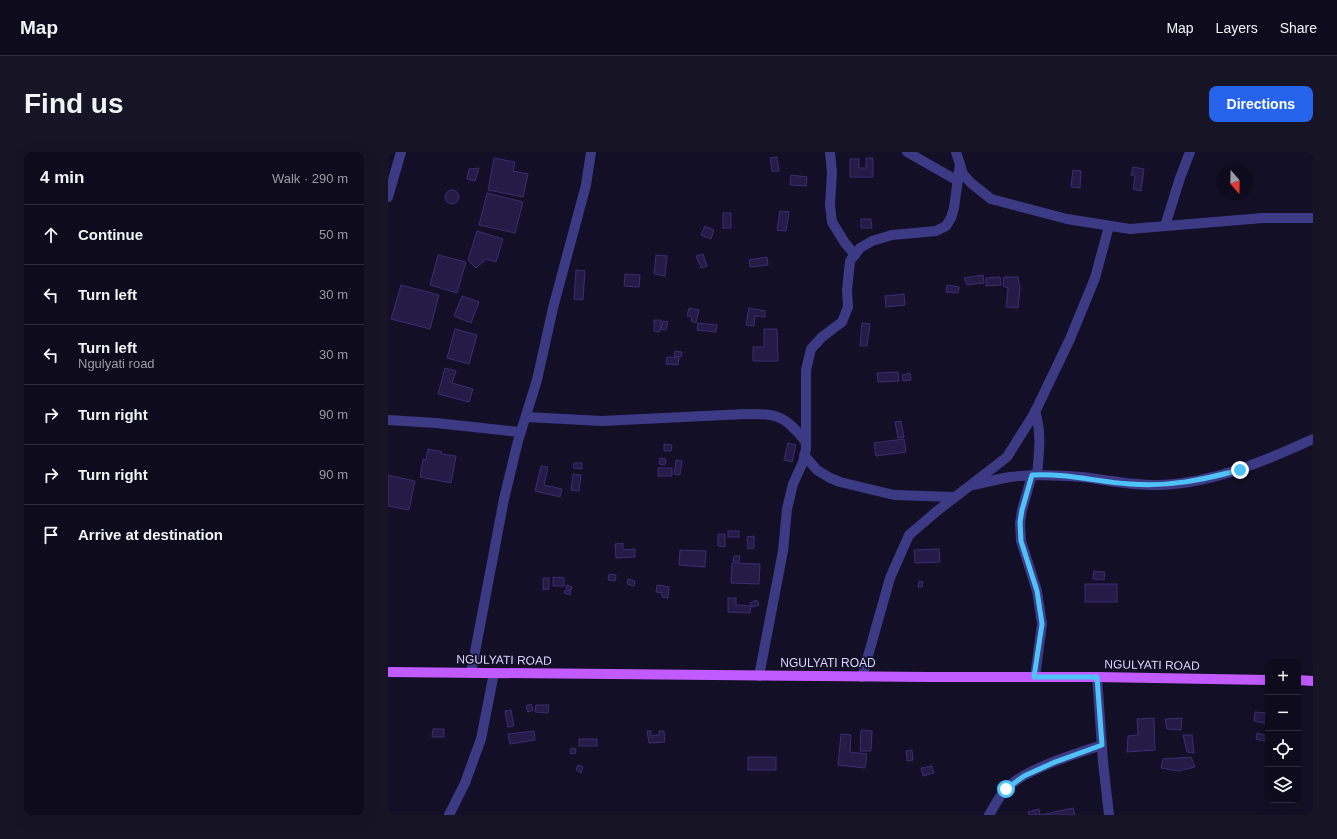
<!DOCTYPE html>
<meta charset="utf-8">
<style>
body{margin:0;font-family:Arial,sans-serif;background:#171425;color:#f1f3f6}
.controls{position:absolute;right:12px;bottom:12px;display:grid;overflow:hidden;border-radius:8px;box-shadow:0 4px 16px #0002}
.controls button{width:36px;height:36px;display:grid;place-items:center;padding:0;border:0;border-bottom:1px solid #2e2b3b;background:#0e0b1c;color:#f1f3f6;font:20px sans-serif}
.compass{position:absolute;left:829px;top:12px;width:36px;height:36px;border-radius:50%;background:#0e0b1c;box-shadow:0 4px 16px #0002;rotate:160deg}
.stop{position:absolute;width:12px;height:12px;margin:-9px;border:3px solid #4fc3f7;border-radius:50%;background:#fff}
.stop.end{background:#4fc3f7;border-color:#fff;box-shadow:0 1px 4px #0008}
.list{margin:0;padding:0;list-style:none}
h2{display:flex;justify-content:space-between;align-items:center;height:52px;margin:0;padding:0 16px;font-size:17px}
h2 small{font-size:13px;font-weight:400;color:#9b9ba3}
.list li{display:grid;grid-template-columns:26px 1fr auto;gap:12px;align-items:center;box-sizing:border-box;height:60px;padding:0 16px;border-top:1px solid #2e2b3b}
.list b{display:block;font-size:15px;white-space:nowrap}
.list p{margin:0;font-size:13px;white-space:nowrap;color:#9b9ba3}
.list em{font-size:13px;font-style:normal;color:#9b9ba3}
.icon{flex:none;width:22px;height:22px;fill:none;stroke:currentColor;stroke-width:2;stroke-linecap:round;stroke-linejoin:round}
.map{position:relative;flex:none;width:925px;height:663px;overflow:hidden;border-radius:8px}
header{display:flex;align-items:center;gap:24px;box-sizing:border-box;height:56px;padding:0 20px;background:#0e0b1c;border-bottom:1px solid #2e2b3b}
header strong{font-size:19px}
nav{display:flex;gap:22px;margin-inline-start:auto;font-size:14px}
.intro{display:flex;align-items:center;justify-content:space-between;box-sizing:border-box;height:96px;padding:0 24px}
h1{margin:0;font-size:28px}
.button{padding:10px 18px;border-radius:8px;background:#2563eb;color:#fff;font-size:14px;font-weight:700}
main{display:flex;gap:24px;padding:0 24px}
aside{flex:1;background:#0e0b1c;border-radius:8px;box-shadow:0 4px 16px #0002}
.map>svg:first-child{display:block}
.building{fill:#241b47;stroke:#3b2d73}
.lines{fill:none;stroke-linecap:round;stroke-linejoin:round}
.minor{stroke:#3d3a85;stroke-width:10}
.major{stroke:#c25bff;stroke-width:10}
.route{stroke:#4fc3f7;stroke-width:5}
.labels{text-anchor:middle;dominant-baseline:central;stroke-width:3.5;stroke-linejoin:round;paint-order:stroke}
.street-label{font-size:12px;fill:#d9d4ff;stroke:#130f26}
</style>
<header>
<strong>Map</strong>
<nav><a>Map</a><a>Layers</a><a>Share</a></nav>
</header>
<div class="intro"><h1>Find us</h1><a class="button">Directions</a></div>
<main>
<aside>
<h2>4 min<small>Walk · 290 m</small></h2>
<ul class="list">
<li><svg class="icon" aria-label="ahead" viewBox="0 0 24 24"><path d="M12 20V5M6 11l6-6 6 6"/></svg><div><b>Continue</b></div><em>50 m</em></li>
<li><svg class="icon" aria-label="left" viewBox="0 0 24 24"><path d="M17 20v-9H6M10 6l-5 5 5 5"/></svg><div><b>Turn left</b></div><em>30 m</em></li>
<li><svg class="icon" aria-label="left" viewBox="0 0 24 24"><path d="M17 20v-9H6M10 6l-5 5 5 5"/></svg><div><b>Turn left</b><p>Ngulyati road</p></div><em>30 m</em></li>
<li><svg class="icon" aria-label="right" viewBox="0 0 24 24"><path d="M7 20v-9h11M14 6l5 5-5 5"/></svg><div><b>Turn right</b></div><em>90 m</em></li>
<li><svg class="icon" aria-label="right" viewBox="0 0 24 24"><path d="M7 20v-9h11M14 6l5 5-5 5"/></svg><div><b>Turn right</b></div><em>90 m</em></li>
<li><svg class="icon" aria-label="arrive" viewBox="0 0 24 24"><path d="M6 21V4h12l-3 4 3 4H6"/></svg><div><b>Arrive at destination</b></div></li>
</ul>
</aside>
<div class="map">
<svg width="925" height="663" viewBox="0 0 925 663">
<rect width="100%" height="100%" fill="#130f26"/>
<g class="building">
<path d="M389,5L391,19H384L382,6Z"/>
<path d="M106,6L127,10L125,19L140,22L135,45L100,38Z"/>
<path d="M478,6H485V25H462V7H471V16H478Z"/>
<path d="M745,15L756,17L753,39L745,37L747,24L743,23Z"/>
<path d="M91,16L87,29L79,27L81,17Z"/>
<path d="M685,18L693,19L692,36L683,35Z"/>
<path d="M403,23L419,25L418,34L402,33Z"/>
<circle cx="64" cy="45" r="7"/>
<path d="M99,41L135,50L127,81L91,73Z"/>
<path d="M392,59L401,60L398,79L389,78Z"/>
<rect x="335" y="61" width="8" height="15"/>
<path d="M473,67H483L484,76H473Z"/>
<path d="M317,74L326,78L323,87L313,83Z"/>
<path d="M89,79L115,87L108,110L98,107L88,116L80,108Z"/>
<path d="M315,102L319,114L313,116L308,104Z"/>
<path d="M50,103L78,110L69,141L42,133Z"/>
<path d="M268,103L279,104L277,124L266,122Z"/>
<path d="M379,105L380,113L362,115L361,108Z"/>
<path d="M188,118L197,119L195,148L186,147Z"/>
<path d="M237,122L252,123L251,135L236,134Z"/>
<path d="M595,123L596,131L579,133L576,126Z"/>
<path d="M612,125L613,133L598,134V126Z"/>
<path d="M616,125H630L632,136L630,156L618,155L620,136L615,134Z"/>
<path d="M13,133L51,143L42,177L3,167Z"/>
<path d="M559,133L571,135L570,141L558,140Z"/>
<path d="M516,142L517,153L498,155L497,144Z"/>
<path d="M74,144L91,150L83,171L66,164Z"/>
<path d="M301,156L311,158L308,171L303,169L304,165L299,164Z"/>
<path d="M361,156L377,159V165L367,164L366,174L358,173Z"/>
<path d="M266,168H273L272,180L266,179Z"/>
<path d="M275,169L280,170L278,178L273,177Z"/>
<path d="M310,171L329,173L328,180L309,178Z"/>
<path d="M474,171L482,172L479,194H472Z"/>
<path d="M67,177L89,183L81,212L59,206Z"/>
<path d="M376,177H389L390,209H365V195H376Z"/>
<path d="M287,199L294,200L293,205L286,204Z"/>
<path d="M279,205L291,206L290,213L278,212Z"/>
<path d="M57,216L68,219L64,231L85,237L81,250L50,242Z"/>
<path d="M510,220L511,229L490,230L489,221Z"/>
<path d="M522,221L523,228L515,229L514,223Z"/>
<path d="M513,269L516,285L510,286L507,270Z"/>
<path d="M516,287L518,300L488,304L486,291Z"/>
<path d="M400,291L408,293L404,310L396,308Z"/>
<path d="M276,292L284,293L283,299H276Z"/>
<path d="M40,297L54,300L53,302L68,304L63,331L32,325L35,307L38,308Z"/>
<path d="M272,306L278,307L277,313L271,312Z"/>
<path d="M288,308L294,309L292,323L286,322Z"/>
<path d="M186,311H194V317L185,316Z"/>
<path d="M153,314L160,315L156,333L174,337L172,345L147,339Z"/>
<rect x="270" y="316" width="14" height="8"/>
<path d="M185,322L193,323L191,339L183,338Z"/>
<path d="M0,323L27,329L21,358L0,354Z"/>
<rect x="340" y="379" width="11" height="6"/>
<path d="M330,382H337V395L330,394Z"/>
<path d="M366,384V396L360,397L359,385Z"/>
<path d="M235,391V398L247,397V405L228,406L227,392Z"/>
<path d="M551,397L552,410L527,411L526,398Z"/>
<path d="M292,398L318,399L317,415L291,413Z"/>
<path d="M346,404H352L351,410L345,409Z"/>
<path d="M344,411L372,412L371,432L343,431Z"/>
<path d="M706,419L717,420L716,428L705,427Z"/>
<path d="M221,422L228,423L227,429L220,428Z"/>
<path d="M165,425L176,426V434H165Z"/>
<path d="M155,426H161V437L155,438Z"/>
<path d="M240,427L247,429L246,434L239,432Z"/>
<path d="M531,429L535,430L534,435H530Z"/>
<rect x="697" y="432" width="32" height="18"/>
<path d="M178,433L184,435L183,438L178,436Z"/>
<path d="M269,433L281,435L280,446L274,445V441L268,440Z"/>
<path d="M177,438L183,439L182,443L176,441Z"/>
<path d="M340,446H348V453L363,454L362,461L340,460Z"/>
<path d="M369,448L371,453L364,455L362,451Z"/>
<path d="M143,552L145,558L140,560L138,554Z"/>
<path d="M148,553H161L160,561L147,560Z"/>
<path d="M123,558L126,574L120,575L117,559Z"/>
<path d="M867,560L880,561V572L866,569Z"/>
<path d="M766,566L767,598L739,600L740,584L750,583L749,567Z"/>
<path d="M794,566L793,578L779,577L777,567Z"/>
<path d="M45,577H56V585H44Z"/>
<path d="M473,578L484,579L483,599H472Z"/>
<path d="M146,579L147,588L122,592L120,582Z"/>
<path d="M259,579H263V584L271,583V579H276L277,590L261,591Z"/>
<path d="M869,581L880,584V590L868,587Z"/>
<path d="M453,582L463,583L462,600L479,602L477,616L450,613Z"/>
<path d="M795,583H804L806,601L799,600Z"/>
<rect x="191" y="587" width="18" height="7"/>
<circle cx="185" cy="599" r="3"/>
<path d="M524,598L525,608L519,609L518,599Z"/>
<rect x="360" y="605" width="28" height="13"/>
<path d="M803,605L807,615L790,619L773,616L775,607Z"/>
<path d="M190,613L195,615L193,621L188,618Z"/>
<path d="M544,614L546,621L535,624L533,616Z"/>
<path d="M685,656L687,663H641L640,660L651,657L652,663Z"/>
</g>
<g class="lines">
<g class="minor">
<path d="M442,0L444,20L442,53L444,70L457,91L467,103"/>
<path d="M519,0L570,29"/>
<path d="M568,0L575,22L583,31L603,47L679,67L742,77L875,66H925"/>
<path d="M0,45L13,0"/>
<path d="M777,74L792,26L802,0"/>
<path d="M647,259C654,282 651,299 649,323"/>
<path d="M138,265L214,269L357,262C391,262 396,263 418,290"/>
<path d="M0,268L48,271L132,280"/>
<path d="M416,303L429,318L442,326L452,330L506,343L567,345"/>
<path d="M644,323L634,358L632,371L633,389L649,439L654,472L647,525"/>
<path d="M586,333C598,330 610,327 622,325C646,322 670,323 694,325C720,328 746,334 772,333C826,331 877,309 925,287"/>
<path d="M83,521L116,347L130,289L149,228L165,156L198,33L203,0"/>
<path d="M371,524L395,399L399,357L405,332L415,310L418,297V218L423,197L434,185L454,170L460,155L459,138L462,109L472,96L484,89L504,83L548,79L558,74L563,66L566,56L572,12"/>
<path d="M474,525L502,426L521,383L549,359L619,305L646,262L682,187L707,126L721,74"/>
<path d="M709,525L715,610L721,663"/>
<path d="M61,663L77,631L93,587L106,521"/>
<path d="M601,663C606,655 611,644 618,637C636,617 688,602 714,593"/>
</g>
<g class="major">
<path d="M0,520L541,525H709L880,528"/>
<path d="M910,528L925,529"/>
</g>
</g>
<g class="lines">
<path class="route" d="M618,637L636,624L667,610L714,593L709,525H646L654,472L649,439L633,389L632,370L634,358L644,323C678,321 710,330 742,332C783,335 813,328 852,318"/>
</g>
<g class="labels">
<g class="street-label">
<text transform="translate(116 508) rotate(1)">NGULYATI ROAD</text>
<text x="440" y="511">NGULYATI ROAD</text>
<text transform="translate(764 513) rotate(1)">NGULYATI ROAD</text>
</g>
</g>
</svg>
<div class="controls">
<button>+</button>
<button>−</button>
<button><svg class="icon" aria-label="locate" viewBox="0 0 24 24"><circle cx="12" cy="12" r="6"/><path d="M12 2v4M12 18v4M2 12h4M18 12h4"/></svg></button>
<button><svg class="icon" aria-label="layers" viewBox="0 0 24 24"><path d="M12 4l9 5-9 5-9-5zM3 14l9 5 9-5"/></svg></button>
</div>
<svg class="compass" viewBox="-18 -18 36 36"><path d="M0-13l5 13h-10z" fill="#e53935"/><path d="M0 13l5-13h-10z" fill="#9b9ba3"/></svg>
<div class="stop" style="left:618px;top:637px"></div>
<div class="stop end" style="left:852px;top:318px"></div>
</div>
</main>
